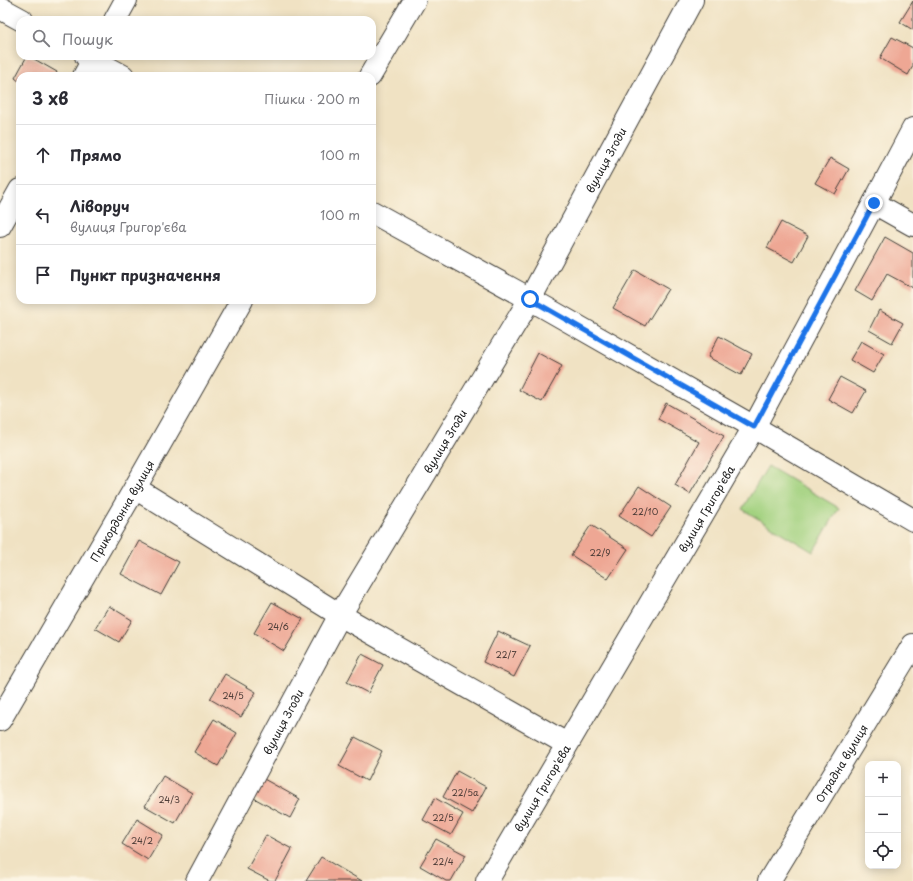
<!DOCTYPE html>
<html lang="uk">
<meta charset="utf-8">
<style>
body{margin:0;font-family:"Playpen Sans",sans-serif;background:#f7f7f7;color:#2b2b33}
.controls{position:absolute;right:12px;bottom:12px;display:grid;overflow:hidden;border-radius:8px;box-shadow:0 2px 10px #0003}
.controls button{width:36px;height:36px;display:grid;place-items:center;padding:0;border:0;border-bottom:1px solid #e1e1e2;background:#fff;color:#2b2b33;font:20px sans-serif}
.stop{position:absolute;width:12px;height:12px;margin:-9px;border:3px solid #1a73e8;border-radius:50%;background:#fff}
.stop.end{background:#1a73e8;border-color:#fff;box-shadow:0 1px 4px #0008}
.list{margin:0;padding:0;list-style:none}
h2{display:flex;justify-content:space-between;align-items:center;height:52px;margin:0;padding:0 16px;font-size:17px}
h2 small{font-size:13px;font-weight:400;color:#7c7c81}
.list li{display:grid;grid-template-columns:26px 1fr auto;gap:12px;align-items:center;box-sizing:border-box;height:60px;padding:0 16px;border-top:1px solid #e1e1e2}
.list b{display:block;font-size:15px;white-space:nowrap}
.list p{margin:0;font-size:13px;white-space:nowrap;color:#7c7c81}
.list em{font-size:13px;font-style:normal;color:#7c7c81}
.icon{flex:none;width:22px;height:22px;fill:none;stroke:currentColor;stroke-width:2;stroke-linecap:round;stroke-linejoin:round}
.map{position:relative;flex:none;width:913px;height:881px;overflow:hidden}
.search{position:absolute;background:#fff;box-shadow:0 2px 10px #0003;left:16px;top:16px;width:360px;height:44px;display:flex;align-items:center;gap:10px;box-sizing:border-box;padding:0 14px;border-radius:12px;color:#7c7c81;font-size:15px}
.panel{position:absolute;background:#fff;box-shadow:0 2px 10px #0003;left:16px;top:72px;width:360px;height:232px;border-radius:12px}
.map>svg:first-child{display:block}
.green{fill:#a3d280;stroke:#60774e}
.building{fill:#eea794}
.lines{fill:none;stroke-linecap:round;stroke-linejoin:round}
.minor-casing{stroke:#3c3a35;stroke-width:24}
.minor{stroke:#fff;stroke-width:22}
.route{stroke:#1a73e8;stroke-width:5}
.labels{text-anchor:middle;dominant-baseline:central;stroke-width:3;stroke-linejoin:round;paint-order:stroke}
.number-label{font-size:9px;fill:#503f3a}
.street-label{font-size:11px;fill:#1c1c1c;stroke:#fcf5e5}
</style>
<div class="map">
<svg width="913" height="881" viewBox="0 0 913 881">
<rect width="100%" height="100%" fill="#fcf5e5"/>
<filter id="ink" filterUnits="userSpaceOnUse"><feTurbulence type="fractalNoise" baseFrequency=".025" numOctaves="2"/><feDisplacementMap in="SourceGraphic" scale="8" xChannelSelector="R" yChannelSelector="G"/><feConvolveMatrix kernelMatrix="1 2 1 2 8 2 1 2 1" color-interpolation-filters="sRGB"/></filter>
<filter id="wash" filterUnits="userSpaceOnUse"><feTurbulence type="fractalNoise" baseFrequency=".012" numOctaves="4" result="noise"/><feDisplacementMap in="SourceGraphic" scale="16" xChannelSelector="R" yChannelSelector="G"/><feGaussianBlur stdDeviation="0.9" result="paint"/><feColorMatrix in="noise" values="0 0 0 0 0 0 0 0 0 0 0 0 0 0 0 0 0 1.4 0 .05"/><feComposite in="paint" operator="in"/></filter>
<g filter="url(#wash)">
<rect width="100%" height="100%" fill="#f0e2c3"/>
<path class="green" d="M768,466L839,508L813,552L742,509Z"/>
<g id="blocks">
<g class="building">
<path d="M913,1V30L900,22Z"/>
<path d="M892,37L913,48V66L908,75L880,58Z"/>
<path d="M27,56H29L57,72L55,76H20V82L15,78Z"/>
<path d="M830,158L849,169L835,194L815,183Z"/>
<path d="M781,222L808,236L794,262L767,248Z"/>
<path d="M885,237L913,253V288L887,274L872,301L855,291Z"/>
<path d="M635,270L668,289L645,326L613,308Z"/>
<path d="M879,310L903,323L892,343L869,330Z"/>
<path d="M719,336L752,354L741,375L708,357Z"/>
<path d="M861,341L884,354L873,373L850,360Z"/>
<path d="M538,353L562,366L542,402L519,390Z"/>
<path d="M840,377L866,391L853,413L828,399Z"/>
<path d="M666,403L724,436L690,494L675,485L699,442L658,419Z"/>
<path d="M639,486L671,507L651,537L619,516Z"/>
<path d="M591,525L628,549L608,579L571,555Z"/>
<path d="M139,541L179,562L161,595L121,574Z"/>
<path d="M272,602L303,619L284,651L254,633Z"/>
<path d="M109,606L132,620L119,642L95,628Z"/>
<path d="M498,631L530,646L514,677L483,662Z"/>
<path d="M362,654L383,665L368,693L347,682Z"/>
<path d="M225,674L256,692L241,717L210,699Z"/>
<path d="M214,719L237,733L218,766L194,752Z"/>
<path d="M355,737L382,751L367,781L339,766Z"/>
<path d="M457,771L486,787L472,813L443,797Z"/>
<path d="M163,776L192,793L175,823L145,806Z"/>
<path d="M262,778L300,799L290,818L252,797Z"/>
<path d="M435,798L463,814L451,835L423,820Z"/>
<path d="M137,819L163,835L148,860L122,844Z"/>
<path d="M266,835L292,849L275,881H270L247,869Z"/>
<path d="M436,839L466,855L451,881H446L420,866Z"/>
<path d="M321,857L362,881H306Z"/>
</g>
</g>
</g>
<g filter="url(#ink)">
<use href="#blocks" fill-opacity="0" stroke="#3c3a35" stroke-width="1"/>
<g class="lines">
<defs>
<g id="minor">
<path d="M0,8L22,20"/>
<path d="M115,20L126,0"/>
<path d="M86,56L123,76"/>
<path d="M84,76L95,56"/>
<path d="M370,76L415,0"/>
<path d="M874,203L913,225"/>
<path d="M372,212L530,299L754,427L913,520"/>
<path d="M0,226L20,190"/>
<path d="M135,488L340,615L567,744"/>
<path id="s1" d="M0,720L135,488L242,300"/>
<path id="s2" d="M197,881L340,615L530,299L692,0"/>
<path id="s3" d="M487,881L754,427L874,203L913,129"/>
<path id="s4" d="M769,881L913,645"/>
</g>
</defs>
<use href="#minor" class="minor-casing"/>
<use href="#minor" class="minor"/>
</g>
</g>
<g class="lines" filter="url(#ink)">
<path class="route" d="M530,299L754,427L874,203"/>
</g>
<g class="labels">
<g class="number-label">
<text x="645" y="511">22/10</text>
<text x="600" y="552">22/9</text>
<text x="278" y="626">24/6</text>
<text x="506" y="654">22/7</text>
<text x="233" y="695">24/5</text>
<text x="465" y="792">22/5а</text>
<text x="169" y="799">24/3</text>
<text x="443" y="817">22/5</text>
<text x="142" y="840">24/2</text>
<text x="443" y="861">22/4</text>
</g>
<g class="street-label">
<text stroke="none"><textPath href="#s2" startOffset="829">вулиця Згоди</textPath></text>
<text stroke="none"><textPath href="#s2" startOffset="505">вулиця Згоди</textPath></text>
<text stroke="none"><textPath href="#s3" startOffset="432">вулиця Григор'єва</textPath></text>
<text stroke="none"><textPath href="#s1" startOffset="242">Прикордонна вулиця</textPath></text>
<text stroke="none"><textPath href="#s2" startOffset="181">вулиця Згоди</textPath></text>
<text stroke="none"><textPath href="#s4" startOffset="138">Отрадна вулиця</textPath></text>
<text stroke="none"><textPath href="#s3" startOffset="108">вулиця Григор'єва</textPath></text>
</g>
</g>
</svg>
<div class="controls">
<button>+</button>
<button>−</button>
<button><svg class="icon" aria-label="locate" viewBox="0 0 24 24"><circle cx="12" cy="12" r="6"/><path d="M12 2v4M12 18v4M2 12h4M18 12h4"/></svg></button>
</div>
<div class="stop" style="left:530px;top:299px"></div>
<div class="stop end" style="left:874px;top:203px"></div>
<div class="search"><svg class="icon" aria-label="search" viewBox="0 0 24 24"><circle cx="10" cy="10" r="6"/><path d="M15 15l6 6"/></svg>Пошук</div>
<section class="panel">
<h2>3 хв<small>Пішки · 200 m</small></h2>
<ul class="list">
<li><svg class="icon" aria-label="ahead" viewBox="0 0 24 24"><path d="M12 20V5M6 11l6-6 6 6"/></svg><div><b>Прямо</b></div><em>100 m</em></li>
<li><svg class="icon" aria-label="left" viewBox="0 0 24 24"><path d="M17 20v-9H6M10 6l-5 5 5 5"/></svg><div><b>Ліворуч</b><p>вулиця Григор'єва</p></div><em>100 m</em></li>
<li><svg class="icon" aria-label="arrive" viewBox="0 0 24 24"><path d="M6 21V4h12l-3 4 3 4H6"/></svg><div><b>Пункт призначення</b></div></li>
</ul>
</section>
</div>
